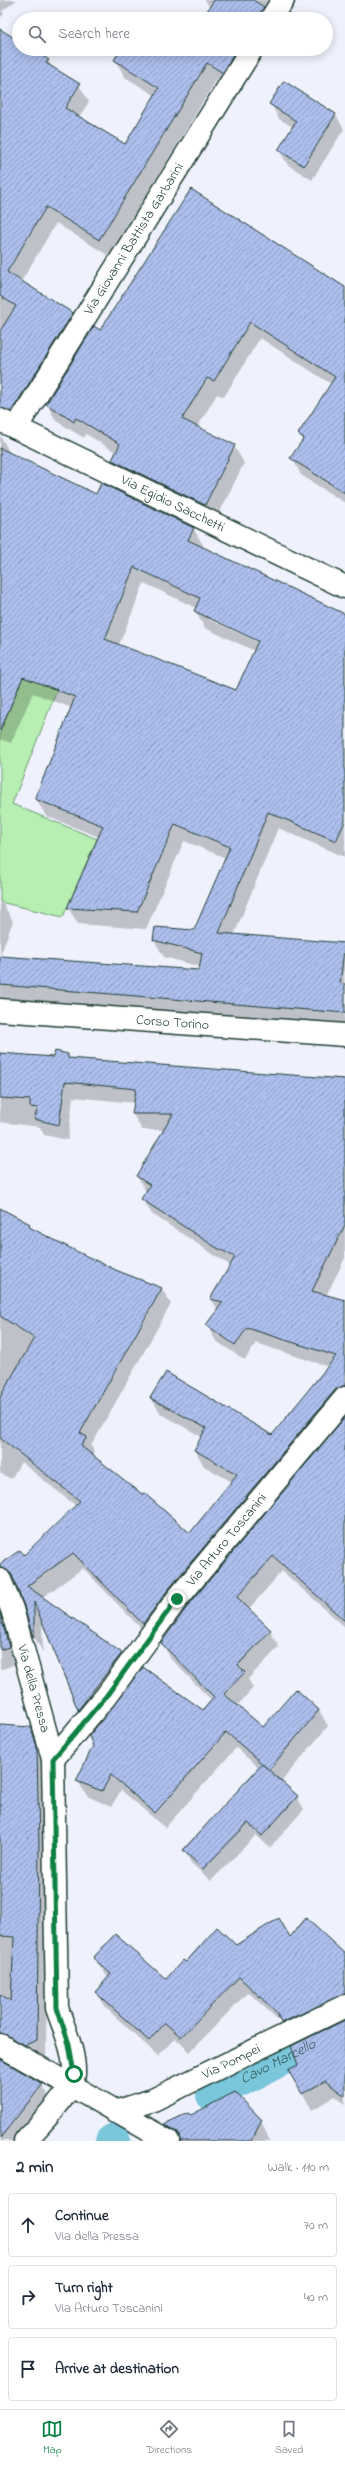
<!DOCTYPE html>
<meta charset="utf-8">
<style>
body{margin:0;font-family:"Indie Flower",sans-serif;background:#f6f6f7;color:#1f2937}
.stop{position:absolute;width:12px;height:12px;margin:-9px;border:3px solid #0b8043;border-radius:50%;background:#fff}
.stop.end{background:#0b8043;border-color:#fff;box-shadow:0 1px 4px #0008}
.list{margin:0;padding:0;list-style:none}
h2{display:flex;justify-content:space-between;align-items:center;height:52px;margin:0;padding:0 16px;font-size:17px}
h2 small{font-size:13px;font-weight:400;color:#747a83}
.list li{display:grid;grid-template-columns:26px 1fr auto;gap:12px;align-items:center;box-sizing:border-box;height:64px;margin:0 8px 8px;padding:0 8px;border:1px solid #e0e1e3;border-radius:4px}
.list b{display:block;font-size:15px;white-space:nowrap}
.list p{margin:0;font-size:13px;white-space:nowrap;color:#747a83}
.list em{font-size:13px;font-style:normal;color:#747a83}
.icon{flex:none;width:22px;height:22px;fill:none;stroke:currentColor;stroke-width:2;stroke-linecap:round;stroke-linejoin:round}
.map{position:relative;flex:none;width:345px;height:2141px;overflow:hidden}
.search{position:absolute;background:#fff;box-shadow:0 2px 10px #0003;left:12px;right:12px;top:12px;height:44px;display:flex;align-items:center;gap:10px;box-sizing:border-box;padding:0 14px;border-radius:22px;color:#747a83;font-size:15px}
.sheet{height:268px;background:#fff}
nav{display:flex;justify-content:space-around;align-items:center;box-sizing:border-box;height:56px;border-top:1px solid #e0e1e3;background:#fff;font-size:11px;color:#747a83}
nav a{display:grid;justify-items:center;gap:2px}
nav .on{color:#0b8043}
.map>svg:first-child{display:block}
.grass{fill:#b7eeb1;stroke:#6b9672}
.shadow{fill:#0003;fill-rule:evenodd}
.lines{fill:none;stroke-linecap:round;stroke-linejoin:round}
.canal{stroke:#7ac6da;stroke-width:32}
.building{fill:url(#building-hatch);stroke:#1f3d34;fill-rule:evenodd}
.street-casing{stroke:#1f3d34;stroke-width:25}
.secondary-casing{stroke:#1f3d34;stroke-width:25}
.street{stroke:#fff;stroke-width:22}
.secondary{stroke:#fff;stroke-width:22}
.route{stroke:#0b8043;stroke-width:5}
.labels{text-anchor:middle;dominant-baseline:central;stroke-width:4;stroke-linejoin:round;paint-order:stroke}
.street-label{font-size:14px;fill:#1f3d34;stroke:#fff}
.water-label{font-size:15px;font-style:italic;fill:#365f5e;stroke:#fff}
</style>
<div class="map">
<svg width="345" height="2141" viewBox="0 0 345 2141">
<defs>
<pattern id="building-hatch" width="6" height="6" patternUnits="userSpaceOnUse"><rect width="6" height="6" fill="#aebfee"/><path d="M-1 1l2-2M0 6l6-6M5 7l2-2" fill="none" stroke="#8d9cc2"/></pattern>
</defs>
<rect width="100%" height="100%" fill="#eff2fc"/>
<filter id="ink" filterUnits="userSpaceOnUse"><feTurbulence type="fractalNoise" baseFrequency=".025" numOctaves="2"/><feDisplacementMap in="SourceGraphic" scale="8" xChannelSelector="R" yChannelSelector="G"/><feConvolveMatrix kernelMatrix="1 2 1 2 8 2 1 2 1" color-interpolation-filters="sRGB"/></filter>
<g filter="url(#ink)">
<path class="grass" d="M23,676L57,690L12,804L97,839L63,917L0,902V726L2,727Z"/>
<g class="shadow">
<path d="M0,0H17L2,11L4,14L0,18Z"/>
<path d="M205,0H291L277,19H203L210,8Z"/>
<path d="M144,15L150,19H141Z"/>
<path d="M0,30L19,42V49H30L48,60L52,68L79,85L89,102L79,117L125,145L156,96L125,77L115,60L122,49H259L232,89L217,79L109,256L56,223L21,282L72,313L82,330L0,429Z"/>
<path d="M271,104L336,115L344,129L312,180L288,165L279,150L293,127L279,119Z"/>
<path d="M345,289V503L301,475L292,458L303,441L299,434L331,384L260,338L224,397L217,394L197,428L234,446L244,463L215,522L123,477L113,460L117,453L86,434L84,438L56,421L47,404L101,331Z"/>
<path d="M0,435L11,455L97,495L193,528L203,545L202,548L345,615V857L278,828L234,935L344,944L345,1029L0,1000V957L200,971L201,967L164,957L154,940L194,931L226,858L184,841L146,929L78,924L68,908L99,837L46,816L36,799L72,708L33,693L11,743L0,739ZM144,583L196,608L195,611L205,628L255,651L236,691L119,645ZM208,616L263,642L262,644L208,619Z"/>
<path d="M0,903L3,904L13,921L0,956Z"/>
<path d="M0,1054L54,1058L67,1055L70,1060L345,1080V1258L326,1296L345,1302V1405L152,1640L83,1568L42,1598L121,1654L131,1669L88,1724L79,1709L42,1620L43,1652L34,1637L24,1604L16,1585L4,1584L0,1590V1565L24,1557L76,1506L21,1462L11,1479L0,1473V1209L29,1225L32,1230L118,1272L162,1289L171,1304L91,1446L95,1453L93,1457L190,1535L232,1482L204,1466L195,1450L202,1437L161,1414L151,1398L272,1436L329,1367L256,1343L245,1360L216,1341L207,1325L218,1310L211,1299L231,1266L152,1214L142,1199L146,1192L137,1176L165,1130H142L133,1114L135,1103L73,1097L68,1140L44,1135L40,1127L0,1122Z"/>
<path d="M345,1419V1627L282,1571L248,1610L270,1631L279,1647L248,1679L253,1688L237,1706L264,1728L319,1710L328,1726L281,1782L297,1797L304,1809L270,1848L256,1835L211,1881L191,1863L184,1850L259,1768L236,1748L165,1828L121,1790L111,1807L87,1796L78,1781L203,1711L212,1701L171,1659L162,1643Z"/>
<path d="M0,1607L18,1663L0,1670Z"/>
<path d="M0,1726L31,1728L41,1745L46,1765L48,1863L46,2057L36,2062L0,2055Z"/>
<path d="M290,1938L345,1955V2012L284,2025L248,1992L190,2052L175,2038L158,2056L106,2008L97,1992L109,1979L94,1958L166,1981L186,1963L236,1946Z"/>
<path d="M345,2044V2104L335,2096L312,2110L290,2070Z"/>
<path d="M0,2061L42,2085L52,2101L21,2141H0Z"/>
<path d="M191,2116L261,2121L270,2141H175L165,2125Z"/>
</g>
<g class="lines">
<g class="canal">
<path id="s1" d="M212,2095L345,2028"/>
<path d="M111,2141L114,2139"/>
</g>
</g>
<g class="building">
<path d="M214,0H253L264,7L259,19H202Z"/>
<path d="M0,29L19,41V49H32L49,60L46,63L80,84L65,108L125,144L159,88L114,60L121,49H237L223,73L207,63L99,240L46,207L7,272L73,313L11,412L0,408V331L16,306L0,296Z"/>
<path d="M284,81L336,114L304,166L278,150L296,121L269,104Z"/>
<path d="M191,189L345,287V493L290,458L304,438L298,434L335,377L250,322L214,381L207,378L182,419L235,445L205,505L112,460L120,444L76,418L74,422L46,404L94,326L100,330Z"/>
<path d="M0,448L96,494L101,483L194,528L188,540L345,614V821L336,841L268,812L219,933L345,943L340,983L345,984V1013L0,985V956L199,970L202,953L153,940L155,927L194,930L230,847L175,824L137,912L67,908L103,826L35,799L75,697L23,677L0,731ZM134,567L200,598L194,611L258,641L236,690L105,639Z"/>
<path d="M55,1051L68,1054V1058L345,1079V1225L312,1291L345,1300V1386L335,1390L167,1591L143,1624L73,1553L27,1586L122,1653L78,1710L34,1602V1636L33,1637L24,1606L12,1575L7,1570L0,1568V1564L20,1550L24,1555L80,1501L0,1438V1397L34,1338L0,1316V1208L30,1224L29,1227L76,1251L118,1271L162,1288L80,1433L87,1437L81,1446L142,1494L144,1493L190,1533L237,1474L194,1450L206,1428L150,1398L166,1372L272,1435L336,1356L247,1328L235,1345L206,1325L223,1302L210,1299L235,1257L217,1248L141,1199L150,1185L136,1176L173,1114H132L136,1089L65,1082L59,1125L34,1119L38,1108L30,1107V1100L0,1098V1053L53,1057Z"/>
<path d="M345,1417V1621L273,1556L237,1597L271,1630L238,1665L245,1672L224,1694L263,1727L296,1689L319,1710L269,1770L226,1732L155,1813L111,1775L102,1791L76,1781L93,1746L89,1736L143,1667L203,1710L214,1697L161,1643L187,1607Z"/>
<path d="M0,1613L9,1647L0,1650Z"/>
<path d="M0,1725L31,1727L37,1747L39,1845L37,2040L25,2045L0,2033V1994L11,2001L14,1937L0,1936Z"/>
<path d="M262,1764L298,1796L262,1836L248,1823L203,1869L183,1850Z"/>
<path d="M279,1918L290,1937L306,1918L345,1954V1994L281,2023L277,2013L239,1977L181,2037L165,2023L149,2041L95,1992L111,1974L93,1958L115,1934L166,1979L183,1960L186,1962L217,1927L236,1945Z"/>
<path d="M345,2020V2096L325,2081L302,2094L288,2070L298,2065L291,2046Z"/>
<path d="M0,2059L43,2084L0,2138Z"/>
<path d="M235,2092L262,2120L251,2141H180L179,2134L164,2124L188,2113L191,2115Z"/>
</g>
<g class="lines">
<defs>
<g id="street">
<path d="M271,19L283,0"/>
<path id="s2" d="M0,420L345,587"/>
<path id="s3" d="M16,428L252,49"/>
<path id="s4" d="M0,1580L12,1609L53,1759L57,2008C64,2029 75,2052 74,2074C73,2092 37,2127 25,2141"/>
<path id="s5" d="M53,1759L107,1695L177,1599L345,1398"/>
<path d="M0,2045L168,2141"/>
<path id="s6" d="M115,2112L153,2100L345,2006"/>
</g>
<g id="secondary">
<path id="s7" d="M0,1010L345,1035"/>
</g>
</defs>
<use href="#street" class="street-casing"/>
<use href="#secondary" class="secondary-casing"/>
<use href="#street" class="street"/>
<use href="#secondary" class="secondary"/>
</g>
</g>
<g class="lines" filter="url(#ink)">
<path class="route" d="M74,2074L69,2044L57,2008L53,1759L107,1695L177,1599"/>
</g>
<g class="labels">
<g class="street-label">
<text stroke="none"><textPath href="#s3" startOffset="223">Via Giovanni Battista Garbarini</textPath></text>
<text stroke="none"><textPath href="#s2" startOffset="192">Via Egidio Sacchetti</textPath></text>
<text stroke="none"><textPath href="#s7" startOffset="173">Corso Torino</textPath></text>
<text stroke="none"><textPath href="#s5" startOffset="280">Via Arturo Toscanini</textPath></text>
<text stroke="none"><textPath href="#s4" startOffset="114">Via della Pressa</textPath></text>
<text stroke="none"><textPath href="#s6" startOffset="127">Via Pompei</textPath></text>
</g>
<g class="water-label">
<text stroke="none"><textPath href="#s1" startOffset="74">Cavo Marcello</textPath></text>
</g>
</g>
</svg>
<div class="stop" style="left:74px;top:2074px"></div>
<div class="stop end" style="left:177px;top:1599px"></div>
<div class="search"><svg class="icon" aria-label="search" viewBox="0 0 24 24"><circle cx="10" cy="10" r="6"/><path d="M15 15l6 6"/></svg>Search here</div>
</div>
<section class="sheet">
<h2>2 min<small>Walk · 110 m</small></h2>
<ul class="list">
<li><svg class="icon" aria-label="ahead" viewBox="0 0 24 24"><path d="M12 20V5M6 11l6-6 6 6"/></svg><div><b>Continue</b><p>Via della Pressa</p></div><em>70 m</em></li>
<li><svg class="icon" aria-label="right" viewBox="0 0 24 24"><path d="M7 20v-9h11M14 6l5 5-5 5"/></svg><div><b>Turn right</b><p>Via Arturo Toscanini</p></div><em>40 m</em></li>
<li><svg class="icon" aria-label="arrive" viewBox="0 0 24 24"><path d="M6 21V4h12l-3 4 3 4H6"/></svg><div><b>Arrive at destination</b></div></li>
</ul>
</section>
<nav>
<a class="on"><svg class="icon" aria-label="map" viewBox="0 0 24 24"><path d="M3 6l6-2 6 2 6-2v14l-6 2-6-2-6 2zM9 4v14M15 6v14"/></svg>Map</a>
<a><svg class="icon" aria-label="directions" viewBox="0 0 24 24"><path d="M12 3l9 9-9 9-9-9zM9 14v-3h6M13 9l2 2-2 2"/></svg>Directions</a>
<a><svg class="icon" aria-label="saved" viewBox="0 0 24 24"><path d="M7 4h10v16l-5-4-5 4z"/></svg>Saved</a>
</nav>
